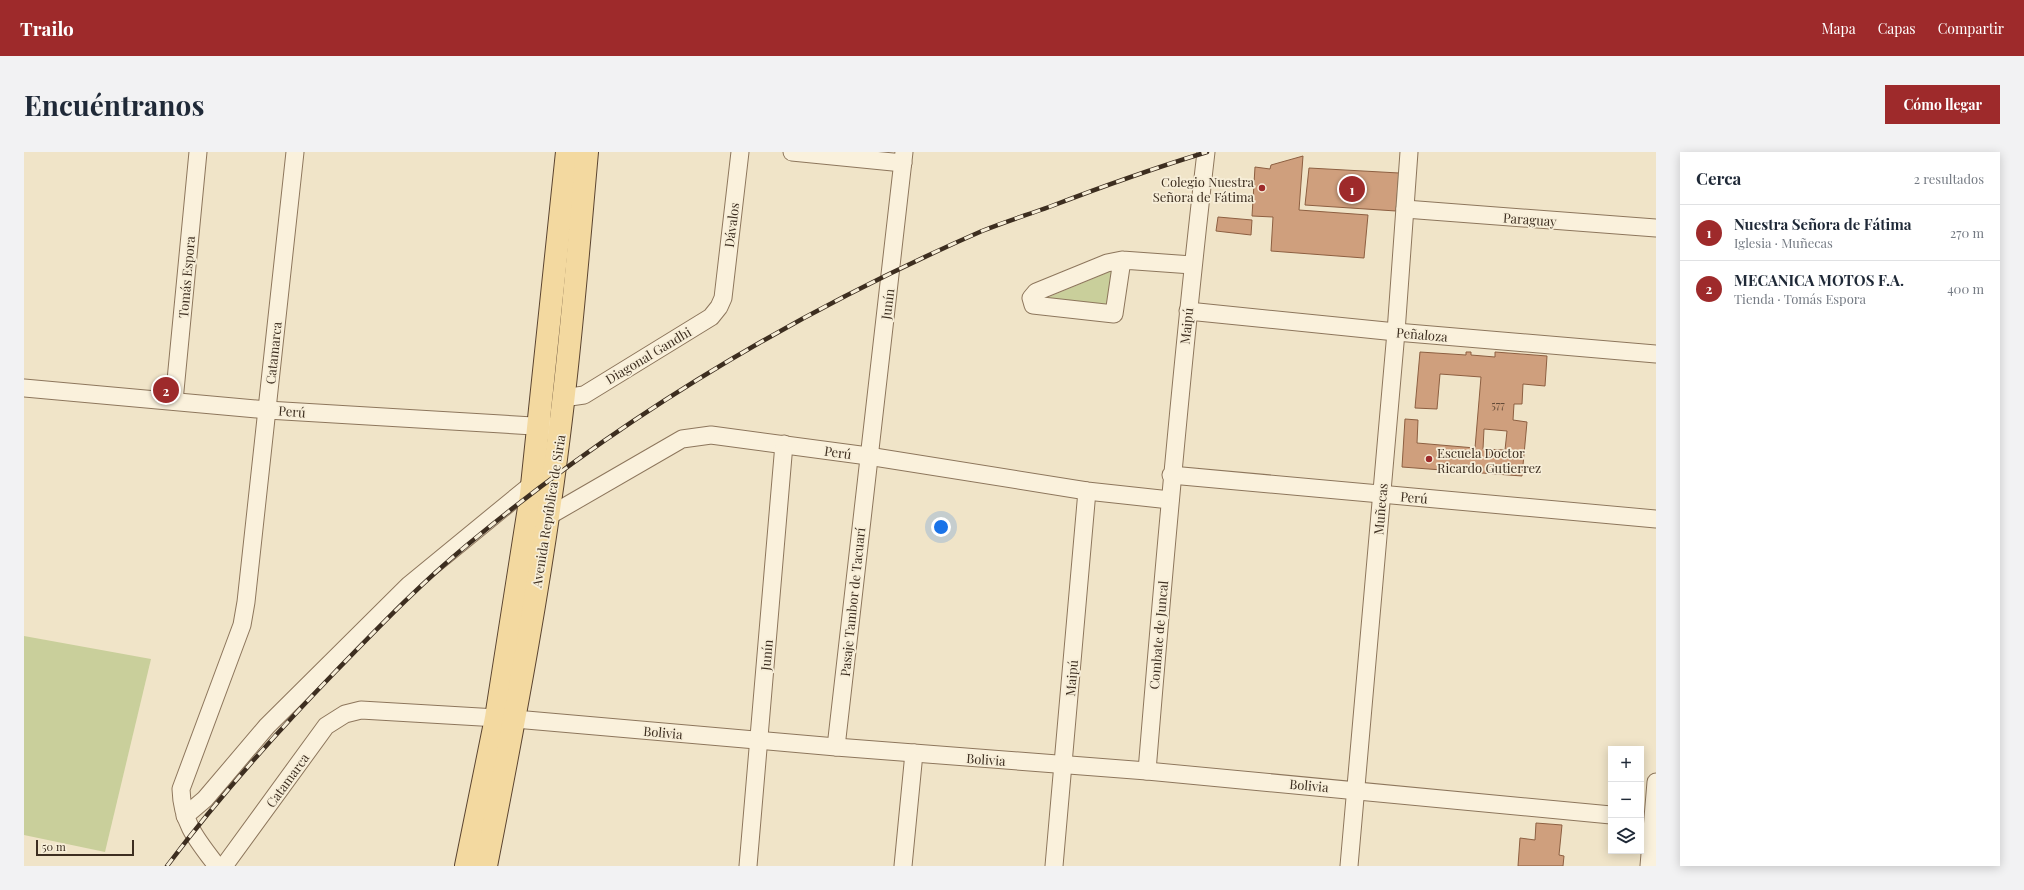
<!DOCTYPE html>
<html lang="es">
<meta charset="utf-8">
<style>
body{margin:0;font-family:"Playfair Display",serif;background:#f2f2f3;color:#1f2937}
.controls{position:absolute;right:12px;bottom:12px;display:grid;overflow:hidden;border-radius:0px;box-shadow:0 2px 10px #0003}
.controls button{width:36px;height:36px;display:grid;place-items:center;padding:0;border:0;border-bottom:1px solid #e0e1e3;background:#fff;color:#1f2937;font:20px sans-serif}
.scale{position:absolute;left:12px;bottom:10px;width:98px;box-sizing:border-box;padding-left:4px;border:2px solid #3d2e20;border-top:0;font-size:11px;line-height:14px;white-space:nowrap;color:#3d2e20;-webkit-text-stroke:3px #f7eed8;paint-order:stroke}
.you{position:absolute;left:917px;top:375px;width:14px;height:14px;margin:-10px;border:3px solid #fff;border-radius:50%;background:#1a73e8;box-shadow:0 0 0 6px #1a73e833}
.badge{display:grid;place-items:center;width:26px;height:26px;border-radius:50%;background:#9e2a2b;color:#fff;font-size:13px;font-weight:700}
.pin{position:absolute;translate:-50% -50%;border:2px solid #fff;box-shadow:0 1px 4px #0006}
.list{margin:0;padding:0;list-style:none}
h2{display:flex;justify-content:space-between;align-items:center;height:52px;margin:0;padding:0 16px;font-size:17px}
h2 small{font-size:13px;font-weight:400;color:#747a83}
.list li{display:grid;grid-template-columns:26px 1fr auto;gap:12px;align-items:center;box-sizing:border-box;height:56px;padding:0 16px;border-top:1px solid #e0e1e3}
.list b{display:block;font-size:15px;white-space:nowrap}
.list p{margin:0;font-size:13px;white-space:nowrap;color:#747a83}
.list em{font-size:13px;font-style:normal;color:#747a83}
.icon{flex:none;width:22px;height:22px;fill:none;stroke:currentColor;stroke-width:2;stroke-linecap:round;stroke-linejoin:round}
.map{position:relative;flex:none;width:1632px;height:714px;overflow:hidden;border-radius:0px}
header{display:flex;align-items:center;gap:24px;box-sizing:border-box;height:56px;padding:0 20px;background:#9e2a2b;color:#fff}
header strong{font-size:19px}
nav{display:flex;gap:22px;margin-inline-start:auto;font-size:14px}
.intro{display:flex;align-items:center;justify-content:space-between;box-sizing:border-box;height:96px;padding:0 24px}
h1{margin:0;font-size:28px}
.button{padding:10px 18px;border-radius:0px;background:#9e2a2b;color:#fff;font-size:14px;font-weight:700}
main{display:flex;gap:24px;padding:0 24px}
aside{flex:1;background:#fff;border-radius:0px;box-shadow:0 2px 10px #0003}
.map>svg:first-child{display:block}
.green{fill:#c9cf9b}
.building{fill:#cf9f7d;stroke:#8d5f41;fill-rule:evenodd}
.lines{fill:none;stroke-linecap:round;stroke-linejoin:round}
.minor-casing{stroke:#8d765c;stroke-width:19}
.major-casing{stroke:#5b4430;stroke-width:24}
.minor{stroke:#faf1dc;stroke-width:17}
.major{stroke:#f3d9a0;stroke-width:22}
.rail-casing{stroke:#3d2e20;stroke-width:4.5}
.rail{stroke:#f7eed8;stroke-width:3;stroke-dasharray:9;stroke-linecap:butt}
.poi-dot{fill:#9e2a2b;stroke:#f7eed8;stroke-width:1.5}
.labels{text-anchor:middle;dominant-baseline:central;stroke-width:3.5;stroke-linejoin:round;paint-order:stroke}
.number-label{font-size:11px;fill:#624a37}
.poi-label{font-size:13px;fill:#3d2e20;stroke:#f7eed8;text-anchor:end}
.street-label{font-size:13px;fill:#3d2e20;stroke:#f7eed8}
</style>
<header>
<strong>Trailo</strong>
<nav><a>Mapa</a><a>Capas</a><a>Compartir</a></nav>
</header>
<div class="intro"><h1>Encuéntranos</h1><a class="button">Cómo llegar</a></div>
<main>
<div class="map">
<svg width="1632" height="714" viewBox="0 0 1632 714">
<rect width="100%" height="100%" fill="#f0e4c8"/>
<g class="green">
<path d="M1092,117L1086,157L1020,147Z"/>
<path d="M0,484L127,507L81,700L0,683Z"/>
</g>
<g class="building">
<path d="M1279,4L1275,58L1344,63L1340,106L1247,99L1249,65L1228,64L1231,15L1246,17L1247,13Z"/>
<path d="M1285,16L1375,21L1372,59L1281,53Z"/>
<path d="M1194,65L1228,68L1227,83L1192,79Z"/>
<path d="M1396,200L1442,203V200H1447V203L1471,205V200L1523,204L1521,234L1499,232L1498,252H1490L1489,268L1503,270L1498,324L1378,315L1381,267L1394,268L1393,291L1451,296L1457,225L1416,222L1413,257L1391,256ZM1460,277L1483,279L1481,298L1459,297Z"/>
<path d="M1512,671L1538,673L1535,703L1540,704L1539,714H1494L1496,686L1511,688Z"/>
</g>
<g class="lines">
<defs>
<g id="minor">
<path d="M768,0L879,11"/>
<path d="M1381,57L1632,76"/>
<path d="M1098,108L1090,162L1009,153L1007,146L1012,140L1083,111L1098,108L1168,113"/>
<path d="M1164,159L1372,180L1632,202"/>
<path d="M0,236L243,258L526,275"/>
<path d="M539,246L560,243L687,165L695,155L699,146L716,0"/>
<path d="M150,249L174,0"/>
<path d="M1147,323L1632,367"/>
<path d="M516,367L523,365L658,287L687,283L844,304L1063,339L1146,348"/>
<path d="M812,595L880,0"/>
<path d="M1123,619C1140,412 1158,206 1182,0"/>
<path d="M161,664L181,647L243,574L385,433L507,333"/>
<path d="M193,714C173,688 158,671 157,637L218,473L222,450L271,0"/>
<path d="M200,714L302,574L321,562L337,558L491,567L812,595L1123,619L1587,663"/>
<path d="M724,714L760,292"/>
<path d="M879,714L890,601"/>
<path d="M1030,714L1063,339"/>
<path d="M1325,714L1372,180L1385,0"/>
<path d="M1625,714L1632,630"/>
</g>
<g id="major">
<path d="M442,714L472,566L507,343L543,0"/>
<path d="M462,714C491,566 519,417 537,267C548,178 555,89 563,0"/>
</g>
</defs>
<use href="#minor" class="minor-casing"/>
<use href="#major" class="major-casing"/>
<use href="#minor" class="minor"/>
<use href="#major" class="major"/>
<defs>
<path id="rail" d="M143,714C195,645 252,581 312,519C354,476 396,432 442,394C598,264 773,160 958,79C980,70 1003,63 1025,55C1077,35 1130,16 1183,0"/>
</defs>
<use href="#rail" class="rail-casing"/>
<use href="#rail" class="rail"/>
</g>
<g class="poi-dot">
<circle cx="1238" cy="36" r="4"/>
<circle cx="1405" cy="307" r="4"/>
</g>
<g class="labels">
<g class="number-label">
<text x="1474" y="252">577</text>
</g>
<g class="poi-label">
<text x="1230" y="29">Colegio Nuestra<tspan x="1230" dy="15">Señora de Fátima</tspan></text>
<text x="1413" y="300" text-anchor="start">Escuela Doctor<tspan x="1413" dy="15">Ricardo Gutierrez</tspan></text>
</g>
<g class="street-label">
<text transform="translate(1506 67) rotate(4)">Paraguay</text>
<text transform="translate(707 73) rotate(-83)">Dávalos</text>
<text transform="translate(162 125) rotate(-85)">Tomás Espora</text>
<text transform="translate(863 152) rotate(-83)">Junín</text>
<text transform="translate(1162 174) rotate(-84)">Maipú</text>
<text transform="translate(1398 182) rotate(5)">Peñaloza</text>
<text transform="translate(249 201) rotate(-84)">Catamarca</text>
<text transform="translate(624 203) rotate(-31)">Diagonal Gandhi</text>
<text transform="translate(268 259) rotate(4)">Perú</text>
<text transform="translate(814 300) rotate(8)">Perú</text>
<text transform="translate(1390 345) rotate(5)">Perú</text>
<text transform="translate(1356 357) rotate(-85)">Muñecas</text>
<text transform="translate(524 359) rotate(-81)">Avenida República de Siria</text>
<text transform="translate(828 450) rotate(-84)">Pasaje Tambor de Tacuarí</text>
<text transform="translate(1134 483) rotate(-85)">Combate de Juncal</text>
<text transform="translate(742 503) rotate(-85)">Junín</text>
<text transform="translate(1047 526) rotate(-85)">Maipú</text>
<text transform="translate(639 580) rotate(5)">Bolivia</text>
<text transform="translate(962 607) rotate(4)">Bolivia</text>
<text transform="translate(263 628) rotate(-54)">Catamarca</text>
<text transform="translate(1285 633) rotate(5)">Bolivia</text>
</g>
</g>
</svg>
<div class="controls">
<button>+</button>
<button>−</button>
<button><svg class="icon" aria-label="layers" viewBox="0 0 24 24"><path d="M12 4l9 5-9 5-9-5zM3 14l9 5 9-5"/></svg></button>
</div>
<div class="scale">50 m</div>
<div class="you"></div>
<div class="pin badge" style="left:1328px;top:37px">1</div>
<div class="pin badge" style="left:142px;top:238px">2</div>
</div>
<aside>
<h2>Cerca<small>2 resultados</small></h2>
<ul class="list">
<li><span class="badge">1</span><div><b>Nuestra Señora de Fátima</b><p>Iglesia · Muñecas</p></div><em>270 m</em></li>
<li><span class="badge">2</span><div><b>MECANICA MOTOS F.A.</b><p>Tienda · Tomás Espora</p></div><em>400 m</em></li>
</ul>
</aside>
</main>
